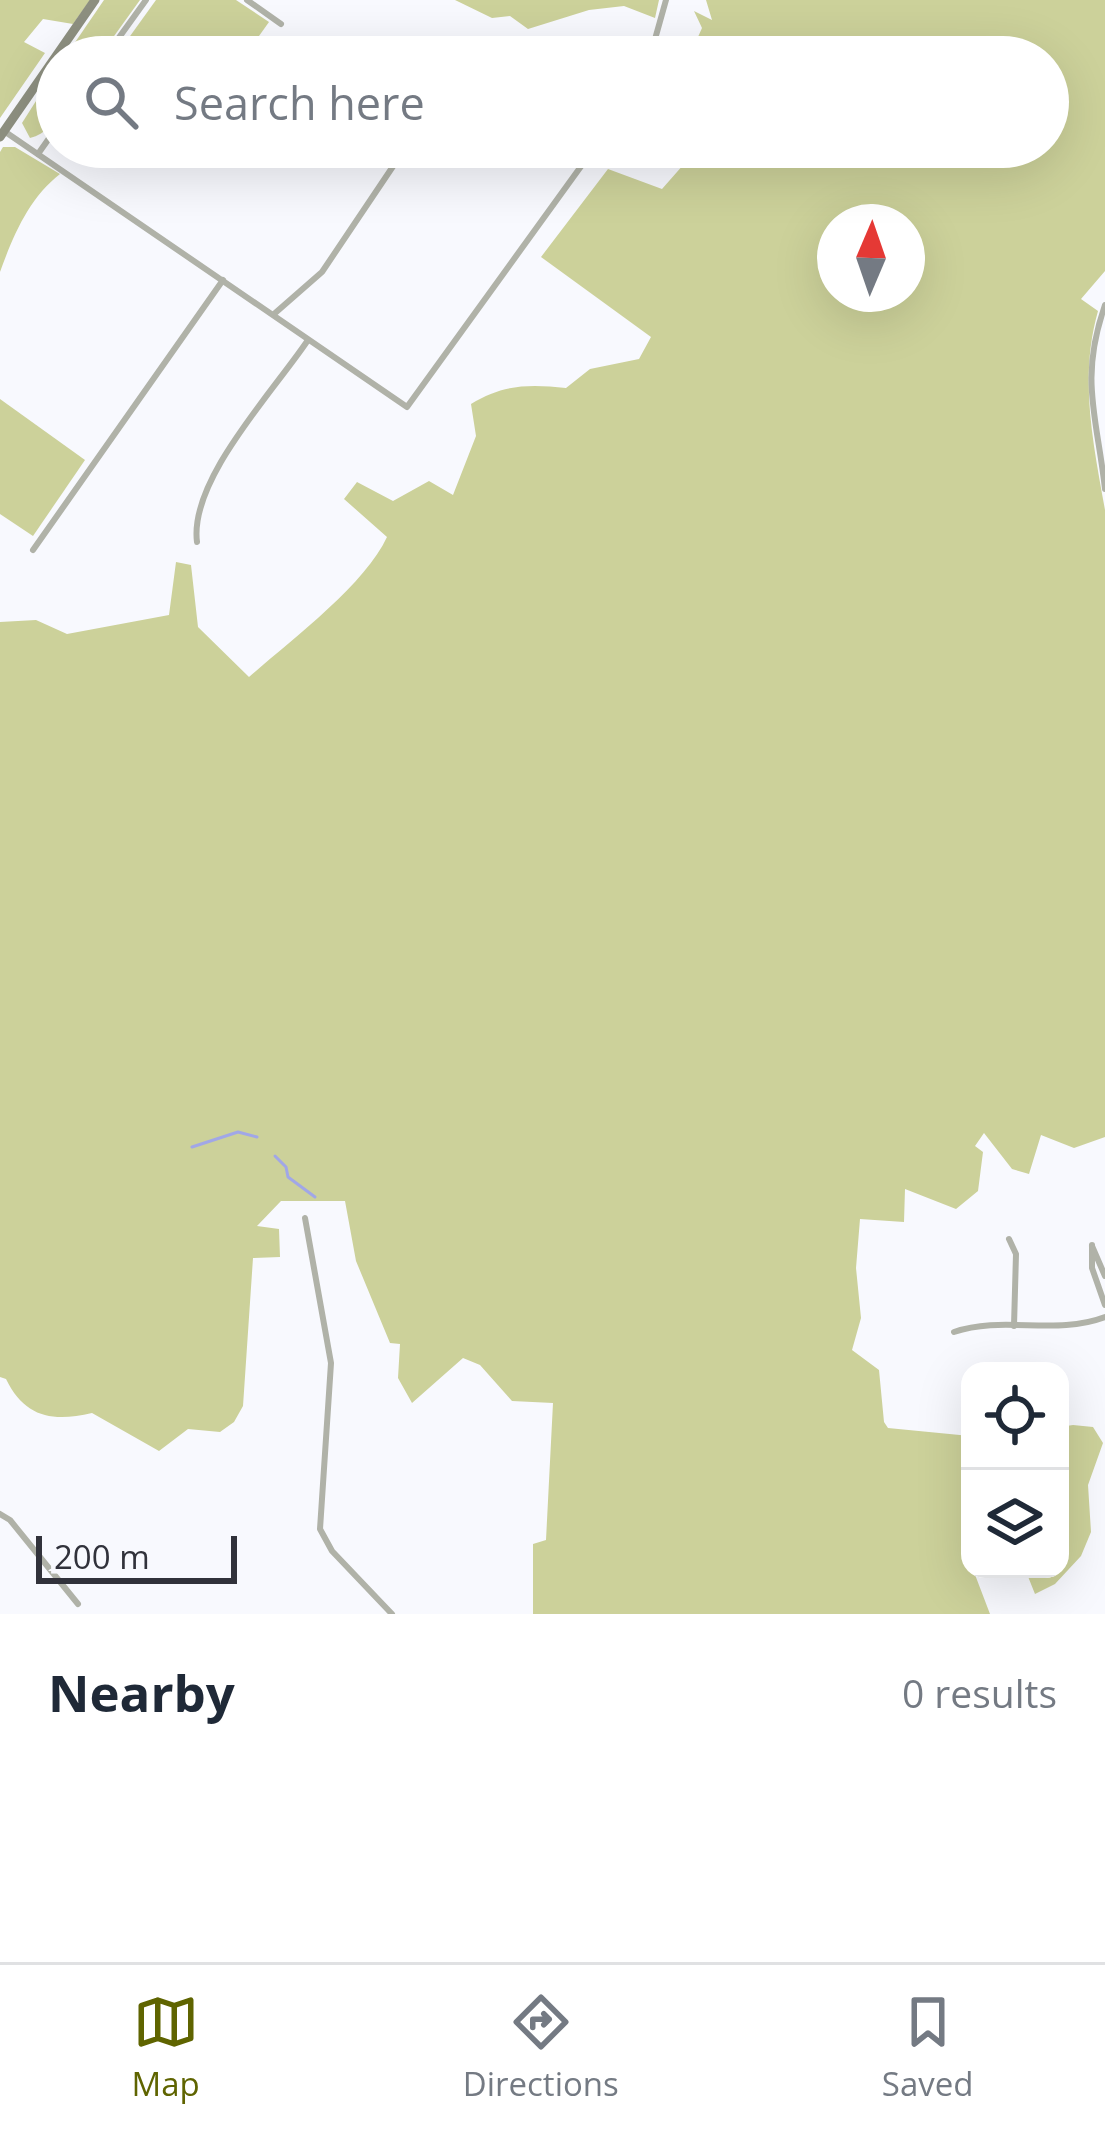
<!DOCTYPE html>
<style>
body{margin:0;font-family:"Open Sans",sans-serif;background:#f6f6f7;color:#1f2937}
.controls{position:absolute;right:36px;bottom:36px;display:grid;overflow:hidden;border-radius:24px;box-shadow:0 12px 48px #0002}
.controls button{width:108px;height:108px;display:grid;place-items:center;padding:0;border:0;border-bottom:3px solid #e0e1e3;background:#fff;color:#1f2937;font:60px sans-serif}
.compass{position:absolute;left:817px;top:204px;width:108px;height:108px;border-radius:50%;background:#fff;box-shadow:0 12px 48px #0002;rotate:2deg}
.scale{position:absolute;left:36px;bottom:30px;width:201px;box-sizing:border-box;padding-left:12px;border:6px solid #31323b;border-top:0;font-size:33px;line-height:42px;white-space:nowrap;color:#31323b;-webkit-text-stroke:9px #f8f9fe;paint-order:stroke}
.list{margin:0;padding:0;list-style:none}
h2{display:flex;justify-content:space-between;align-items:center;height:156px;margin:0;padding:0 48px;font-size:51px}
h2 small{font-size:39px;font-weight:400;color:#747a83}
.icon{flex:none;width:66px;height:66px;fill:none;stroke:currentColor;stroke-width:2;stroke-linecap:round;stroke-linejoin:round}
.map{position:relative;flex:none;width:1105px;height:1614px;overflow:hidden}
.search{position:absolute;background:#fff;box-shadow:0 12px 48px #0002;left:36px;right:36px;top:36px;height:132px;display:flex;align-items:center;gap:30px;box-sizing:border-box;padding:0 42px;border-radius:66px;color:#747a83;font-size:45px}
.sheet{height:348px;background:#fff}
nav{display:flex;justify-content:space-around;align-items:center;box-sizing:border-box;height:168px;border-top:3px solid #e0e1e3;background:#fff;font-size:33px;color:#747a83}
nav a{display:grid;justify-items:center;gap:6px}
nav .on{color:#5f6400}
.map>svg:first-child{display:block}
.green{fill:#ccd19a;fill-rule:evenodd}
.lines{fill:none;stroke-linecap:round;stroke-linejoin:round}
.stream{stroke:#a1a7e7;stroke-width:3}
.street{stroke:#b0b2a8;stroke-width:6}
.secondary{stroke:#8d8f80;stroke-width:9}
</style>
<div class="map">
<svg width="1105" height="1614" viewBox="0 0 1105 1614">
<rect width="100%" height="100%" fill="#f8f9fe"/>
<g class="green">
<path d="M0,0H90L73,24L43,19L24,42L45,53L0,118Z"/>
<path d="M104,0H140L99,57H65Z"/>
<path d="M156,0H236L269,22L244,57H115Z"/>
<path d="M455,0H659L655,18L624,6L589,10L528,29L510,16L492,18Z"/>
<path d="M706,0H1105V271L1081,299L1098,311C1079,378 1093,442 1105,510V1137L1074,1148L1041,1135L1029,1174L1012,1169L984,1133L975,1146L983,1152L978,1191L956,1209L905,1189L904,1222L860,1219L856,1268L861,1318L852,1350L879,1370L884,1422L888,1428L970,1436V1569H977L974,1572L990,1614H533V1544L546,1540L553,1403L512,1401L480,1365L463,1358L412,1403L398,1378L400,1344L390,1343L356,1261L345,1201H281L257,1226L279,1229L280,1257L253,1258L243,1406L234,1422L220,1432L188,1429L159,1451L92,1413C53,1422 25,1418 6,1379L0,1377V622L36,620L67,634L169,615L176,562L191,565L198,627L249,677C290,641 365,585 387,537L344,499L357,482L393,501L429,481L453,495L476,436L471,404C503,384 530,384 566,388L590,369L639,359L651,337L541,257L608,169L662,189L699,147H1048V57H689L702,28L694,11L712,20ZM835,222H907V294H835Z"/>
<path d="M57,68C57,95 63,130 30,138L22,123Z"/>
<path d="M3,147H15L60,174C29,198 13,236 0,272V152Z"/>
<path d="M0,399L85,460L33,536L0,514Z"/>
<path d="M1073,1425L1093,1427L1103,1443L1088,1485L1091,1532L1081,1556L1055,1584L1035,1594L1025,1569H1060V1427Z"/>
</g>
<g class="lines">
<g class="stream">
<path d="M192,1147L238,1132L257,1137"/>
<path d="M275,1156L286,1167L288,1177L315,1197"/>
</g>
<g class="street">
<path d="M247,0L281,24"/>
<path d="M105,57L146,0"/>
<path d="M650,57L666,0"/>
<path d="M4,131L407,407L595,147"/>
<path d="M38,154L57,127"/>
<path d="M1105,305C1079,380 1097,416 1105,489"/>
<path d="M274,314L322,272L406,147"/>
<path d="M197,542C189,480 274,391 308,340"/>
<path d="M33,550L223,280"/>
<path d="M305,1218L331,1363L320,1529L332,1551L392,1614"/>
<path d="M1009,1239L1016,1254L1014,1326"/>
<path d="M1092,1245V1268L1105,1305"/>
<path d="M1092,1246L1105,1276"/>
<path d="M954,1332C1003,1315 1055,1336 1105,1317"/>
<path d="M0,1514L10,1520L78,1604"/>
</g>
<path class="secondary" d="M0,137L95,0"/>
</g>
</svg>
<div class="controls">
<button><svg class="icon" aria-label="locate" viewBox="0 0 24 24"><circle cx="12" cy="12" r="6"/><path d="M12 2v4M12 18v4M2 12h4M18 12h4"/></svg></button>
<button><svg class="icon" aria-label="layers" viewBox="0 0 24 24"><path d="M12 4l9 5-9 5-9-5zM3 14l9 5 9-5"/></svg></button>
</div>
<svg class="compass" viewBox="-18 -18 36 36"><path d="M0-13l5 13h-10z" fill="#e53935"/><path d="M0 13l5-13h-10z" fill="#747a83"/></svg>
<div class="scale">200 m</div>
<div class="search"><svg class="icon" aria-label="search" viewBox="0 0 24 24"><circle cx="10" cy="10" r="6"/><path d="M15 15l6 6"/></svg>Search here</div>
</div>
<section class="sheet">
<h2>Nearby<small>0 results</small></h2>
<ul class="list">
</ul>
</section>
<nav>
<a class="on"><svg class="icon" aria-label="map" viewBox="0 0 24 24"><path d="M3 6l6-2 6 2 6-2v14l-6 2-6-2-6 2zM9 4v14M15 6v14"/></svg>Map</a>
<a><svg class="icon" aria-label="directions" viewBox="0 0 24 24"><path d="M12 3l9 9-9 9-9-9zM9 14v-3h6M13 9l2 2-2 2"/></svg>Directions</a>
<a><svg class="icon" aria-label="saved" viewBox="0 0 24 24"><path d="M7 4h10v16l-5-4-5 4z"/></svg>Saved</a>
</nav>
